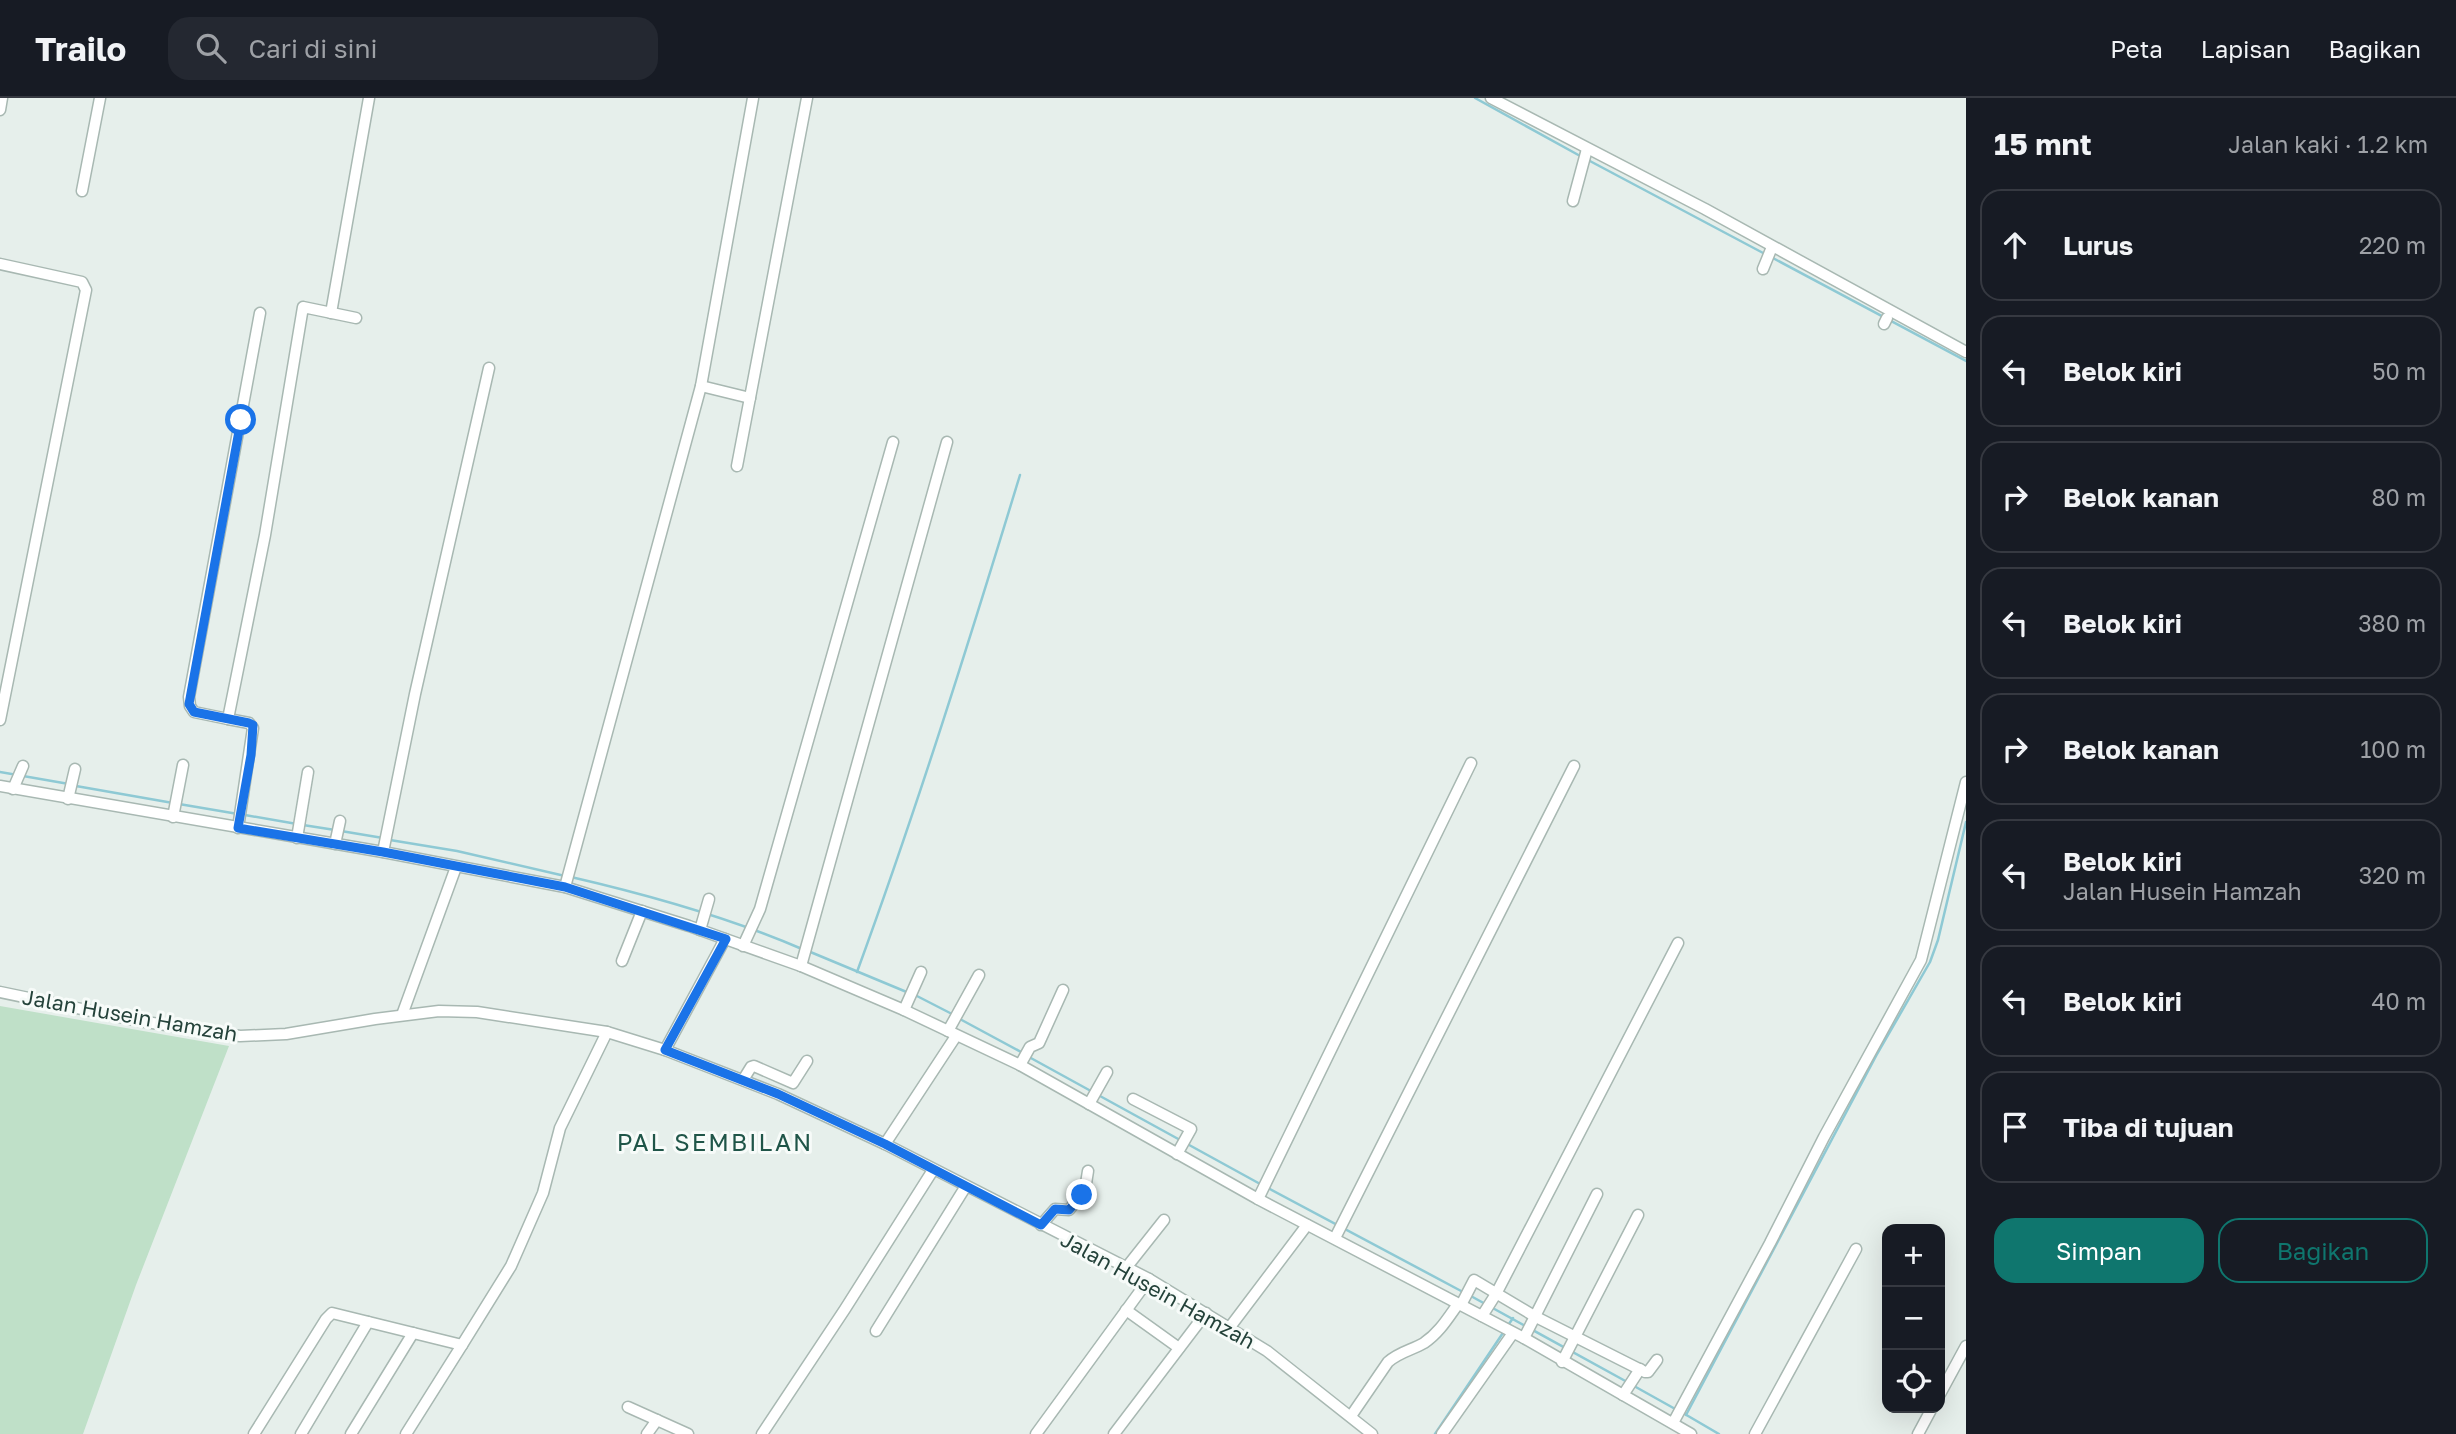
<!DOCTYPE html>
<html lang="id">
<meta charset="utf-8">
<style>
body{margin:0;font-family:"Golos Text",sans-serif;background:#242831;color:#f1f3f6}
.controls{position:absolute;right:21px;bottom:21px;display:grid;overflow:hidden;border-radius:14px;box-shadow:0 7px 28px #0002}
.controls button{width:63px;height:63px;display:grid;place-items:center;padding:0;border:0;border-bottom:2px solid #363941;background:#171b24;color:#f1f3f6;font:35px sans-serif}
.stop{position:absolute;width:21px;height:21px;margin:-16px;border:5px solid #1a73e8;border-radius:50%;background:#fff}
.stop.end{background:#1a73e8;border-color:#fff;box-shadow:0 2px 7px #0008}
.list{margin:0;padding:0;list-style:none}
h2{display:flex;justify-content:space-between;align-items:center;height:91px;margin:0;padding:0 28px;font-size:30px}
h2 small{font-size:23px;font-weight:400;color:#9ea1a6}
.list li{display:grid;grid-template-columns:46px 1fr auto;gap:21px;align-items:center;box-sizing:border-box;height:112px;margin:0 14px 14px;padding:0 14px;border:2px solid #363941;border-radius:21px}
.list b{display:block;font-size:26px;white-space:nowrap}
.list p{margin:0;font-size:23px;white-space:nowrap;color:#9ea1a6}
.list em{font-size:23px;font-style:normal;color:#9ea1a6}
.actions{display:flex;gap:14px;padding:21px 28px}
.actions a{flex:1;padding:16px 0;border:2px solid #0f766e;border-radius:21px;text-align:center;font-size:24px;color:#0f766e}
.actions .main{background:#0f766e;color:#fff}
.icon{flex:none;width:38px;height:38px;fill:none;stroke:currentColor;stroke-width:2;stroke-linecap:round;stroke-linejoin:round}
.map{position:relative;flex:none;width:1966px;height:1336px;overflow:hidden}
header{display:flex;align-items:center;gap:42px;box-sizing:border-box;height:98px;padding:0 35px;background:#171b24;border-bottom:2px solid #363941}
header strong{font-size:33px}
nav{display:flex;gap:38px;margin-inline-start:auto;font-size:24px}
.search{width:490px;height:63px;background:#242831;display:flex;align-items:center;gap:18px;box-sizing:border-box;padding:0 24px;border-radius:21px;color:#9ea1a6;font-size:26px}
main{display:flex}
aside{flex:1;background:#171b24}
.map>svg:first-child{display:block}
.green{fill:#bfe0c8}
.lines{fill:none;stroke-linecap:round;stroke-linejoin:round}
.stream{stroke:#8ec9d4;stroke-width:2.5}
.minor-casing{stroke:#a8b8b2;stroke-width:13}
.minor{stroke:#fff;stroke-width:10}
.route{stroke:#1a73e8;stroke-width:9}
.labels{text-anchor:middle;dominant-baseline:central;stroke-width:6;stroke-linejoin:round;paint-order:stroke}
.street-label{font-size:21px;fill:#24423a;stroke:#f7fbf9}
.quarter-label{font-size:24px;letter-spacing:2px;fill:#1f5548;stroke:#f7fbf9}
</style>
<header>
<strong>Trailo</strong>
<div class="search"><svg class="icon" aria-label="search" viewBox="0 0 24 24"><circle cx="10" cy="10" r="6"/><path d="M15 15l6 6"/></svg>Cari di sini</div>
<nav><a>Peta</a><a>Lapisan</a><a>Bagikan</a></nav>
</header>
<main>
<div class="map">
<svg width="1966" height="1336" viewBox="0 0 1966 1336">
<rect width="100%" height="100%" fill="#e6efeb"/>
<path class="green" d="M0,908L229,948L136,1187L83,1336H0Z"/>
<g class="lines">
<g class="stream">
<path d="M1475,0L1582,59"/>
<path d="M1588,62L1765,156"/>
<path d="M1771,159L1966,263"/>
<path d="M0,674L69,686"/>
<path d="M76,688L173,705"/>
<path d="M179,706L238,716"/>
<path d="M245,717L297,726"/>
<path d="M303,727L335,732"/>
<path d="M341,733L383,740"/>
<path d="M390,742L457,753L565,778"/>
<path d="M571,779C649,797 728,819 802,851"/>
<path d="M808,853L909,895"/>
<path d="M857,874C917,710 969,544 1020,377"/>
<path d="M915,897L952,916"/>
<path d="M958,920L1023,955"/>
<path d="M1029,959L1262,1087"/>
<path d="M1268,1090L1463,1194"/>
<path d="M1469,1197L1629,1285"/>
<path d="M1634,1288L1677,1312"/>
<path d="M1683,1315L1719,1336"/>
<path d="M1686,1317L1876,958L1930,864L1938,842L1966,724"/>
<path d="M1435,1336L1513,1220"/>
</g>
<defs>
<g id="minor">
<path d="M1491,0L1705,111L1966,254"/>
<path d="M0,12L2,0"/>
<path d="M82,93L100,0"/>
<path d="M1573,103L1587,51"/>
<path d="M0,166L82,184L86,192L0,622"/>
<path d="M1763,171L1772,149"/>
<path d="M331,215L369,0"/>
<path d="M1884,226L1887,220"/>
<path d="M701,288L750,300"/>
<path d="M737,368L807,0"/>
<path d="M228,621L194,614L190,608L189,599L260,215"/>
<path d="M0,688L383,754L565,789L689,828L801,868L904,912L1020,967L1258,1101L1524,1240L1691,1336"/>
<path d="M13,691L23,668"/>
<path d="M68,701L75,671"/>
<path d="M173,719L183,667"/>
<path d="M238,730L253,630L249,625L228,621L265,437L303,209L356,220"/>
<path d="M297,740L308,674"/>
<path d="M335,746L340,723"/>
<path d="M383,754L415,596L489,270"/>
<path d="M565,789L701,288L753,0"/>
<path d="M700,832L709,801"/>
<path d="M743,848L760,811L893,344"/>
<path d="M622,863L642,813"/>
<path d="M801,868L947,344"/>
<path d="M0,894L139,923L240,938L286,936L375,921L439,913L477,914L607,934L665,952L778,996L885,1046L1149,1181L1267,1253L1372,1336"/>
<path d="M904,912L921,874"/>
<path d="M402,917L456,769"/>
<path d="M948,933L979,877"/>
<path d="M665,952L725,841"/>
<path d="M1020,967L1030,949L1039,945L1063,892"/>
<path d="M743,982L751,969L754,968L793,985L807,963"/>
<path d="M1133,1001L1191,1031L1177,1056"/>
<path d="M1089,1006L1107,974"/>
<path d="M885,1046L956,938"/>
<path d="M1258,1101L1471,665"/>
<path d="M1041,1127L1055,1111L1069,1112L1085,1092L1088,1073"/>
<path d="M1335,1140L1574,668"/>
<path d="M1126,1170L1164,1122"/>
<path d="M1461,1207L1474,1182L1536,1219L1645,1274H1648L1657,1262"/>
<path d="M1126,1212L1179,1250"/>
<path d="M1482,1218L1496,1196L1678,845"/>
<path d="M1230,1229L1307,1127"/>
<path d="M876,1233L966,1088"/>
<path d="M1524,1240L1597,1096"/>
<path d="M1562,1264L1638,1117"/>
<path d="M1940,1296L1966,1248"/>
<path d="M1623,1297L1640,1271"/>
<path d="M628,1309L688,1336"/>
<path d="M1351,1318L1388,1264C1399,1254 1412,1252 1424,1245C1439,1235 1448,1220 1458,1206"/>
<path d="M1673,1325L1770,1145L1824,1039L1921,862L1966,684"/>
<path d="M254,1336L326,1221L332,1215L462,1247L511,1168L543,1095L560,1030L607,934"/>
<path d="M301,1336L368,1224"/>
<path d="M351,1336L413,1235"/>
<path d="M406,1336L462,1247"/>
<path d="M647,1336L657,1322"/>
<path d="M762,1336L845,1211L933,1072"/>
<path d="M1036,1336L1149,1181"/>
<path d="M1114,1336L1206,1215"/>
<path d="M1442,1336L1513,1235"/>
<path d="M1755,1336L1856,1151"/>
<path d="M1918,1336L1932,1310"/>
</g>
</defs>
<use href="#minor" class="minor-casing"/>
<use href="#minor" class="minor"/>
</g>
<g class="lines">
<path class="route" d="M241,322L189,606L194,614L249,625L253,627L251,657L238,730L383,754L565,789L726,841L665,952L778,996L885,1046L1041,1127L1055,1111L1069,1112L1082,1097"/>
</g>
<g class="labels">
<g class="street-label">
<text transform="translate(130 917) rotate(10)">Jalan Husein Hamzah</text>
<text transform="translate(1158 1192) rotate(29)">Jalan Husein Hamzah</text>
</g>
<g class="quarter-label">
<text x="715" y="1043">PAL SEMBILAN</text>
</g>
</g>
</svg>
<div class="controls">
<button>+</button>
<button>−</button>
<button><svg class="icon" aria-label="locate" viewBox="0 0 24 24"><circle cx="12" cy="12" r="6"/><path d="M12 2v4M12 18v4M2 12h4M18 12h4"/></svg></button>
</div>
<div class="stop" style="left:241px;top:322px"></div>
<div class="stop end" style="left:1082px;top:1097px"></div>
</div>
<aside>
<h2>15 mnt<small>Jalan kaki · 1.2 km</small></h2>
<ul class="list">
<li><svg class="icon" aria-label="ahead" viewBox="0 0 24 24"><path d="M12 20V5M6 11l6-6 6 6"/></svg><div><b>Lurus</b></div><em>220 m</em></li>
<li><svg class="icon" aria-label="left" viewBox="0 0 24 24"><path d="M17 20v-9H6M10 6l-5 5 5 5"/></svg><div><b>Belok kiri</b></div><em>50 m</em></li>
<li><svg class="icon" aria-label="right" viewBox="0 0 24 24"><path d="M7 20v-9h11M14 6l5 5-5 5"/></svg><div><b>Belok kanan</b></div><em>80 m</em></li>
<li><svg class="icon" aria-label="left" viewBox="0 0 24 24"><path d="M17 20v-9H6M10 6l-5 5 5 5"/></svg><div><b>Belok kiri</b></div><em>380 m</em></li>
<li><svg class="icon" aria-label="right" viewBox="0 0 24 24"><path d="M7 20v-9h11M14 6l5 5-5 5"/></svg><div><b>Belok kanan</b></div><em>100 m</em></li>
<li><svg class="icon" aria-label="left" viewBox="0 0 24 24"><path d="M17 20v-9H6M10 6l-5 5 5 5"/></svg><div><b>Belok kiri</b><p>Jalan Husein Hamzah</p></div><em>320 m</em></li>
<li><svg class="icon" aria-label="left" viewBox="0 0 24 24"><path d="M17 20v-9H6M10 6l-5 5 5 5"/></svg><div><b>Belok kiri</b></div><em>40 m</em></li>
<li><svg class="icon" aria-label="arrive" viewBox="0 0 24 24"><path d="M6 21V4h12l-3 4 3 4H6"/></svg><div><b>Tiba di tujuan</b></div></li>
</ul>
<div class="actions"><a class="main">Simpan</a><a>Bagikan</a></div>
</aside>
</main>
